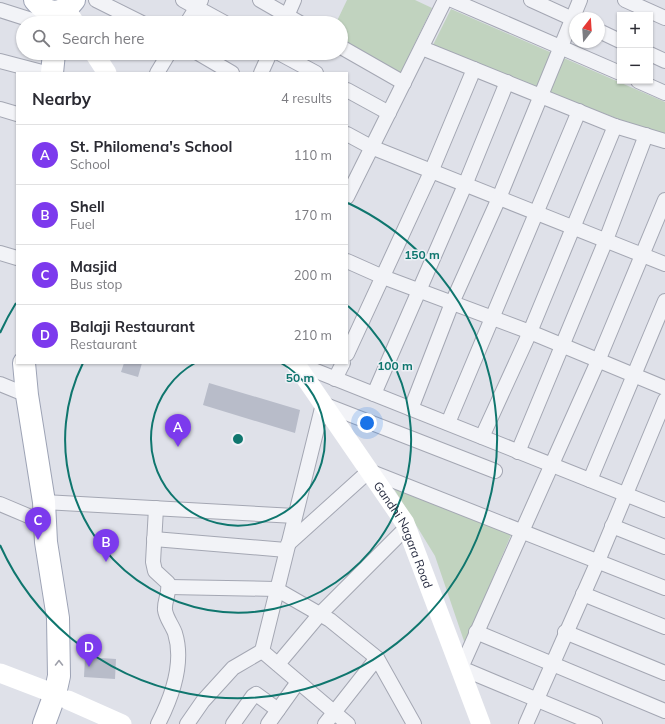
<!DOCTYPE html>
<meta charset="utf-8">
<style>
body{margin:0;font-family:Mulish,sans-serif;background:#f7f7f7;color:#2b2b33}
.controls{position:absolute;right:12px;top:12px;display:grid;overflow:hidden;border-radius:0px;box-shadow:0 1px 3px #0004}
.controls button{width:36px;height:36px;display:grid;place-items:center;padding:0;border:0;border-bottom:1px solid #e1e1e2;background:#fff;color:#2b2b33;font:20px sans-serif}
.compass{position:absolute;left:569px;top:12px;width:36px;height:36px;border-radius:50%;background:#fff;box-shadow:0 1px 3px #0004;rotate:17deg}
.you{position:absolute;left:367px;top:423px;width:14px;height:14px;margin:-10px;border:3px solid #fff;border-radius:50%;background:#1a73e8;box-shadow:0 0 0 6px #1a73e833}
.badge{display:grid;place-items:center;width:26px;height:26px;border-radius:50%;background:#7c3aed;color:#fff;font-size:13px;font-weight:700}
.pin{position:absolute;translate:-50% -33px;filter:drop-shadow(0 1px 2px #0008)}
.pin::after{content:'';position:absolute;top:21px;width:14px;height:12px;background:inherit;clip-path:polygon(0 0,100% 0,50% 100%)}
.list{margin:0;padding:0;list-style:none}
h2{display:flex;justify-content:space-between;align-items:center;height:52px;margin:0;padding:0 16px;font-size:17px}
h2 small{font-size:13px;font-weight:400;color:#7c7c81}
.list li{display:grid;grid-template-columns:26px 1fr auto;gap:12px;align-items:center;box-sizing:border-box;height:60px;padding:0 16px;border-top:1px solid #e1e1e2}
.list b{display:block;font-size:15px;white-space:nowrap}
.list p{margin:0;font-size:13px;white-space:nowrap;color:#7c7c81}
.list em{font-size:13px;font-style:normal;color:#7c7c81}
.icon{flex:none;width:22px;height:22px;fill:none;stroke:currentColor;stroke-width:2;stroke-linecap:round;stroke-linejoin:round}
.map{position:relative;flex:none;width:665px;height:724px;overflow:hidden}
.search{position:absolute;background:#fff;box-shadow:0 1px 3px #0004;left:16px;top:16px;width:332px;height:44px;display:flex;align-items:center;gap:10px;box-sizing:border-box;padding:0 14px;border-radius:22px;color:#7c7c81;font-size:15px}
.panel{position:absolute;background:#fff;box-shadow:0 1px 3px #0004;left:16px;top:72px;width:332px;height:292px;border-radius:0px}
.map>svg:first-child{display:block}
.green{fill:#c1d3bf}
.building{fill:#b8bcc9}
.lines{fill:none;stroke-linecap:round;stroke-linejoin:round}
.street-casing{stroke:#a4a7b3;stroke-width:16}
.primary-casing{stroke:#9da3b5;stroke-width:24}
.street{stroke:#f2f3f7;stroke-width:14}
.secondary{stroke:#fff;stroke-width:19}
.primary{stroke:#fff;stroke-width:22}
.oneway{stroke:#9ea0aa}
.ring{fill:none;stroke:#0f766e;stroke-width:2}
.labels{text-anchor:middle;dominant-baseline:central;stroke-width:3;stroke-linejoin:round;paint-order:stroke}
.street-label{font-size:12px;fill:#272c41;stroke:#eef0f6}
.centre{fill:#0f766e;stroke:#eef0f6;stroke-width:2}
.ring-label{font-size:12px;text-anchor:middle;font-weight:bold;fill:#0f766e;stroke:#eef0f6;stroke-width:3;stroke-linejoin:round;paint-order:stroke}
</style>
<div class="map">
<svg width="665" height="724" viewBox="0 0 665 724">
<rect width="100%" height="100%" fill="#dfe1e9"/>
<g class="green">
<path d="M347,0H415L432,8L400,74L341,42V23H336Z"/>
<path d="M451,9L665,102V137L432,47Z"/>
<path d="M394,489L511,535L465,644L435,556Z"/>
</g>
<g class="building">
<path d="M124,363H142L138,377L121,372Z"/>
<path d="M209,383L300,410L295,433L203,405Z"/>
<path d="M85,657L116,659L115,679L84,677Z"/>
</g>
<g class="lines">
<defs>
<g id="street">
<path d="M96,0L142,23"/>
<path d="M183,0L225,23"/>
<path d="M260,0L300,23"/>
<path d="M452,0L620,73"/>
<path d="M531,0L575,20"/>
<path d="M625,0L665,18"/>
<path d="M0,10L41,23"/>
<path d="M187,23L201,0"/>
<path d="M284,23L294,0"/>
<path d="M599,31L620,41"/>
<path d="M341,47L404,83"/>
<path d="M422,48L615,126L665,141"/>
<path d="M198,53L232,73"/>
<path d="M279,53L316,73"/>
<path d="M650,54L665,61"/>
<path d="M0,61L42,72"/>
<path d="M157,73L169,53"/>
<path d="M261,73L270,53"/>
<path d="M638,81L665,93"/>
<path d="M347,90L389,113"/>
<path d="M0,109L17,114"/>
<path d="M347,134L371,147L665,264"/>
<path d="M347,197L445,0"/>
<path d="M0,253L17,258"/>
<path d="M347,261L383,277L530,332L665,388"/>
<path d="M347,354L431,172L474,69"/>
<path d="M296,363L665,510"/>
<path d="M335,379L343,363"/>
<path d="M0,384L27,395"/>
<path d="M374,394L465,185L507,82"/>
<path d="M411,409L452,303L499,198L580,0"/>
<path d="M448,423L579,111"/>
<path d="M482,437L530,332L615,126"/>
<path d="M518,452L606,240L646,135"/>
<path d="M590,480L665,301"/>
<path d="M44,502L295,516"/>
<path d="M0,504L45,523"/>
<path d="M156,508L153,562L155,571L168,583C170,593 164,601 165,610C166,618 172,625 175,633C184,662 172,697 158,724"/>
<path d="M612,526L665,547"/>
<path d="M154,539L286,550"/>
<path d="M288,544L369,471L665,588"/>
<path d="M169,587L276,589L330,620L377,658L414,724"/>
<path d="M583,594L665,627"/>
<path d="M476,632L665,711"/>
<path d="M565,632L665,673"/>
<path d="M262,651L348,724"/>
<path d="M278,664L320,614L407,527"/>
<path d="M187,724L203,701L233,668L262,651L323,404L495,471"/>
<path d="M233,724L253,696L256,694L278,710"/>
<path d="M268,724L298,682"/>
<path d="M325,724L377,658"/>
<path d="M526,724L598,561L665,400"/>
<path d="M595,724L461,668L598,361L665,200"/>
</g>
<g id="primary">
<path d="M35,0C47,15 62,16 74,0"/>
<path d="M52,73L54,53"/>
<path d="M24,363L27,395L44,502L46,542L58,618L59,676L55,694L44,724"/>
</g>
</defs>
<use href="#street" class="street-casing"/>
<use href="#primary" class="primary-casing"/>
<use href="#street" class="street"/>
<g class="secondary">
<path d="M66,9L75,23"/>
<path d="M94,53L107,73"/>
<path id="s1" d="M295,363L405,523L481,724"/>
<path d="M0,673L55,694"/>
<path d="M68,700L122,724"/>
</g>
<use href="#primary" class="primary"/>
</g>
<defs><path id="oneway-chevron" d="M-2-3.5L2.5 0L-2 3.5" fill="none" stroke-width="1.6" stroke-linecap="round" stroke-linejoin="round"/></defs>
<use class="oneway" href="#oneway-chevron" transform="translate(59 663) rotate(-90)"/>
<g class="ring">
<path d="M281 363A87 87 0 1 1 195 363"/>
<path d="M348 306A173 173 0 1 1 83 363"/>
<path d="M0 333A260 260 0 0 1 16 303M348 203A260 260 0 1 1 0 545"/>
</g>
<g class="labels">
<g class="street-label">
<text stroke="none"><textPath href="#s1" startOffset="204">Gandhi Nagara Road</textPath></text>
</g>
</g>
<circle cx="238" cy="439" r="6" class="centre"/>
<g class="ring-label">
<text x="422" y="259">150 m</text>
<text x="395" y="370">100 m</text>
<text x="300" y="382">50 m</text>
</g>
</svg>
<div class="controls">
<button>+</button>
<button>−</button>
</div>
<svg class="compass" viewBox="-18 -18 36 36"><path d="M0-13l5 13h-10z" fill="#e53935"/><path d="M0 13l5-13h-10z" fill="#7c7c81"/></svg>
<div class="you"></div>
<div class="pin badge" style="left:178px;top:447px">A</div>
<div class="pin badge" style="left:106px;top:562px">B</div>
<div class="pin badge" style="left:38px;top:540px">C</div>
<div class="pin badge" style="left:89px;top:667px">D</div>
<div class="search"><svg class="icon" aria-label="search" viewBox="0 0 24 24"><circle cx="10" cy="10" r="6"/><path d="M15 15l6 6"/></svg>Search here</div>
<section class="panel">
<h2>Nearby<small>4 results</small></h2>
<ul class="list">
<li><span class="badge">A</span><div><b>St. Philomena's School</b><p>School</p></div><em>110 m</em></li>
<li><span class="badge">B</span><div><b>Shell</b><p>Fuel</p></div><em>170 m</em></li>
<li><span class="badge">C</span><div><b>Masjid</b><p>Bus stop</p></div><em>200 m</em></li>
<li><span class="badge">D</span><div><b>Balaji Restaurant</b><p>Restaurant</p></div><em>210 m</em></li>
</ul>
</section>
</div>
